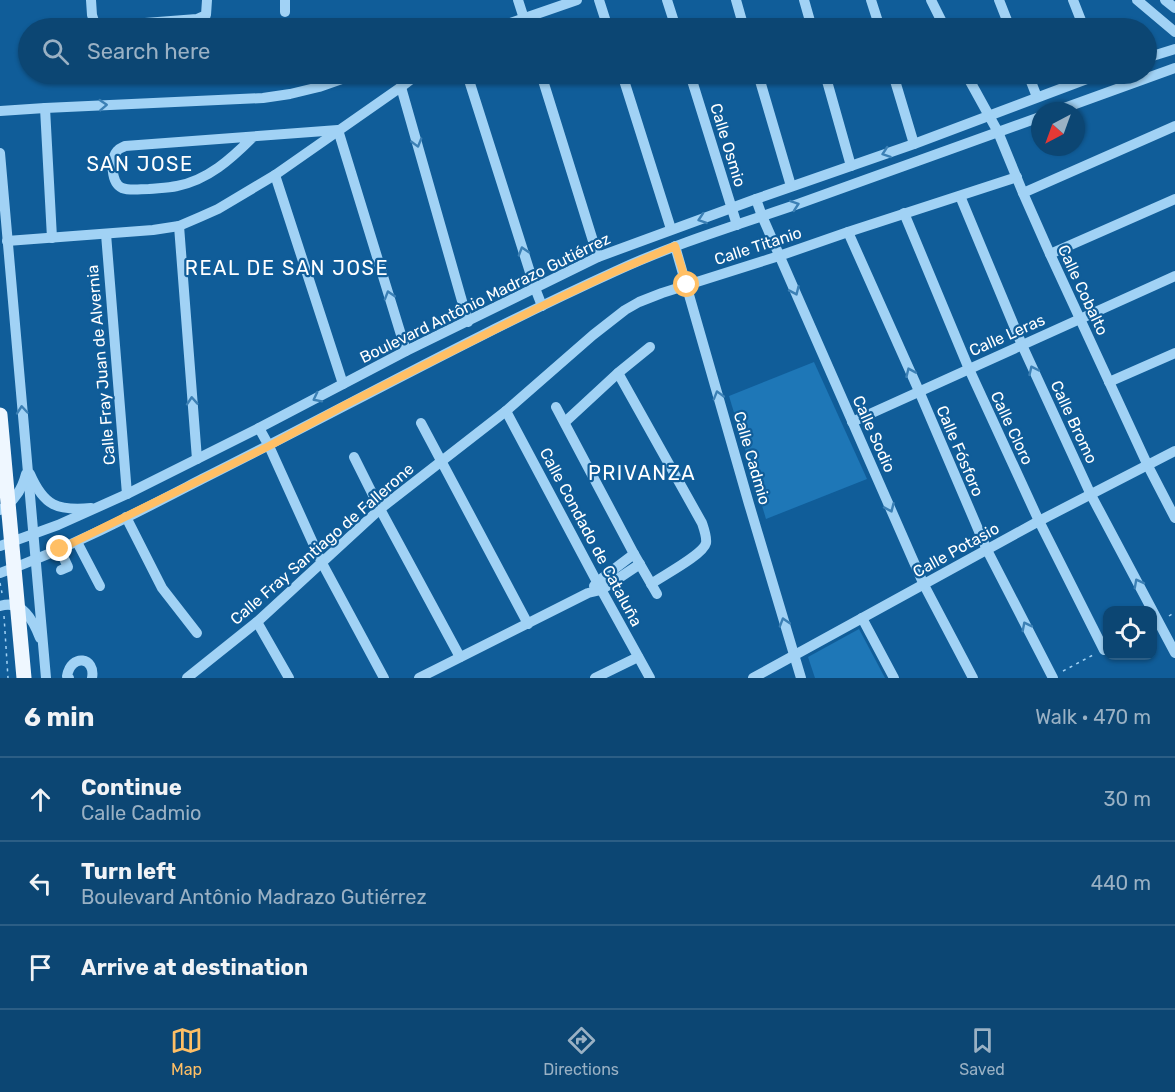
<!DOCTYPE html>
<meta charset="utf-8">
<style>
body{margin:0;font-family:Rubik,sans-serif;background:#1a507b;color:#f1f3f6}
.controls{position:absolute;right:18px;bottom:18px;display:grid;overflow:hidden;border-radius:12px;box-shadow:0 2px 4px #0004}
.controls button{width:54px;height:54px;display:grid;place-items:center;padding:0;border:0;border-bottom:2px solid #2c5e85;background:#0c4673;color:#f1f3f6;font:30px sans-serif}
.compass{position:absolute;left:1031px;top:102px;width:54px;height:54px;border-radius:50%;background:#0c4673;box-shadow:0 2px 4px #0004;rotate:221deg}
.stop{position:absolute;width:18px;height:18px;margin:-14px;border:4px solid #ffbf65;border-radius:50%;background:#fff}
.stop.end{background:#ffbf65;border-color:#fff;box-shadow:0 2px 6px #0008}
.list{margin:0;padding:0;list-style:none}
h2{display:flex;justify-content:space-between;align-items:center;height:78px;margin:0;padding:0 24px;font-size:26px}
h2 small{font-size:20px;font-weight:400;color:#9ab1c4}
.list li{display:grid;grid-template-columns:39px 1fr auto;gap:18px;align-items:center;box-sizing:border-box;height:84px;padding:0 24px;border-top:2px solid #2c5e85}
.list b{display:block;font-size:22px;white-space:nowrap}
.list p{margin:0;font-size:20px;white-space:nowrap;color:#9ab1c4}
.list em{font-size:20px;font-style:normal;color:#9ab1c4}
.icon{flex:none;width:33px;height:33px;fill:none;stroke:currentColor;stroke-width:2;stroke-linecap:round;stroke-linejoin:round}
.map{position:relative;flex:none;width:1175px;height:678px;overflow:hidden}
.search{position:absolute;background:#0c4673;box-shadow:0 2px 4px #0004;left:18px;right:18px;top:18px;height:66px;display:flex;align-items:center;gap:15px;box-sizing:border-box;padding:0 21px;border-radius:33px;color:#9ab1c4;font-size:22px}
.sheet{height:330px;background:#0c4673}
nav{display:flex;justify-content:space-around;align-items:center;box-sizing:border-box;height:84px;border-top:2px solid #2c5e85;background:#0c4673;font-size:16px;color:#9ab1c4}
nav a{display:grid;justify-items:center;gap:3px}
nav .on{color:#ffbf65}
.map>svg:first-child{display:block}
.green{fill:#1e77b7}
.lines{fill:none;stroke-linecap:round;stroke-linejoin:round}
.path{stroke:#a1d2f5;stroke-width:1.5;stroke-dasharray:3 4.5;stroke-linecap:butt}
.minor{stroke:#a1d2f5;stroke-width:10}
.major-bridge{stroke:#eff7ff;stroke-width:15}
.oneway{stroke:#3c80b5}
.route{stroke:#ffbf65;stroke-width:8}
.labels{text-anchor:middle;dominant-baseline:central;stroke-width:4.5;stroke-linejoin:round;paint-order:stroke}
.street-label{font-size:16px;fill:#fff;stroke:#105d99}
.quarter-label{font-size:20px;letter-spacing:1.5px;fill:#fff;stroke:#105d99}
</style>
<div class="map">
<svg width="1175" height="678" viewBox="0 0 1175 678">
<rect width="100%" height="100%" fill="#105d99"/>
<g class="green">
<path d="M814,362L867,479L766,519L729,396Z"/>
<path d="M859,629L885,678H815L808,657Z"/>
</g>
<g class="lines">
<g class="path">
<path d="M0,583L2,593"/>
<path d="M4,616L8,678"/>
<path d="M1169,616L1175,612"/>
<path d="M1063,671L1093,655"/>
</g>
<g class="minor">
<path d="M91,0L92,15L95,24L106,26L197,19L206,15L207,0"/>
<path d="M285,0V12"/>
<path d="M518,0L527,28"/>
<path d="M599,0L608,28"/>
<path d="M667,0L676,28"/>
<path d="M736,0L744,28"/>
<path d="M804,0L812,28"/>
<path d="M871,0L880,28"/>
<path d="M931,0L945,28"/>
<path d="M999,0L1010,28"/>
<path d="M1073,0L1084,28"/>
<path d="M1137,0L1175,32"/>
<path d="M1165,0L1175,8"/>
<path d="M496,28L577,0"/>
<path d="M1146,58L1175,49"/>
<path d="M467,74L535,288L542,306"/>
<path d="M541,74L598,257"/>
<path d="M622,74L671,229"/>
<path d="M690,74L737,225"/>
<path d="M758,74L791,186"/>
<path d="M825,74L851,166"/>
<path d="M893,74L914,144"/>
<path d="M966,74L998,132L1023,193L1050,254L1148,466L1175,518"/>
<path d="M1028,74L1037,97"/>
<path d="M401,87L468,322"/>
<path d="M45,108L52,238"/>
<path d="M0,111L45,108L263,98L290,94L319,87L356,74"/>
<path d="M1056,111L1175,68"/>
<path d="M253,137C231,159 208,180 177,186C168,188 158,188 149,189C140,189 130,191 122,188C111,183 110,159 117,151C119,148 122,148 125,146L338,130L406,351"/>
<path d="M0,153C14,328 32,503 46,678"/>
<path d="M275,175L343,384"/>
<path d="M1023,193L1175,126"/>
<path d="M960,196L1022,345L1091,495L1175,653"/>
<path d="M756,199L762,216L924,585L973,678"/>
<path d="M904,213L969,369L1039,521L1104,650"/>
<path d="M179,226L197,459"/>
<path d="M848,232L919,391L987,550L1053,678"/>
<path d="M106,234L127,494"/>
<path d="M7,241L153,230L179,226L200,217L218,209L275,175L401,87L418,74"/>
<path d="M675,246L749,504L801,678"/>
<path d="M1050,254L1175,199"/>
<path d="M618,373L702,523C704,529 707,537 706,543C703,555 662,576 651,584"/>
<path d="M1109,382L1175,353"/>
<path d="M556,407L634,554L657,594"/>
<path d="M506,411L597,582L650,678"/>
<path d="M565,422L618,373L650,347"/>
<path d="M852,422L1175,276"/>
<path d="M421,423L528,624"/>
<path d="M259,428L269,446L322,563L384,678"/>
<path d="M354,457L380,509L460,657"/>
<path d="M30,474C44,506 57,511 91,508"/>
<path d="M0,510C14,502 22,490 26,474"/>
<path d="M126,517L162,588L197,633"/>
<path d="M77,542L100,586"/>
<path d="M0,546L58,525L127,494L259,428L406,351L598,257L756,199L914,144L1100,74"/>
<path d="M60,550L68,567L61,570"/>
<path d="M0,573C70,548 136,513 202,479C340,410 475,335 616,271C674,244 737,225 798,204C879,175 959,146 1040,117"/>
<path d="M594,586L597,582L634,554"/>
<path d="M0,606C22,599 33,620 40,638"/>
<path d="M862,618L894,678"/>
<path d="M257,622L289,678"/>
<path d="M69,678L67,676C71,653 96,657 92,678"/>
<path d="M187,678L257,622L380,509L506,411L593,335L625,310L639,302L662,293L779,256L848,232L1017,177"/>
<path d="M419,678L588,593L601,590L640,564"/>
<path d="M595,678L638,657"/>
<path d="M753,678L1039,521L1175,451"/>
</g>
<path class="major-bridge" d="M0,415L24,678"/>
</g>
<defs><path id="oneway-chevron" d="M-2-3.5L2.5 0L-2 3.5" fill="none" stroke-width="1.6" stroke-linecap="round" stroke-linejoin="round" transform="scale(1.5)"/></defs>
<g class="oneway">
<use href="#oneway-chevron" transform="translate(103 105) rotate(-3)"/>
<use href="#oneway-chevron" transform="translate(417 143) rotate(74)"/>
<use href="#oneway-chevron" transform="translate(886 153) rotate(161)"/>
<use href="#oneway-chevron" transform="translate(795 205) rotate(-19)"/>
<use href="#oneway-chevron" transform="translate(702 219) rotate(161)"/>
<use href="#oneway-chevron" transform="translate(523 251) rotate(-107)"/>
<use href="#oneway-chevron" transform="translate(795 291) rotate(66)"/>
<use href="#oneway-chevron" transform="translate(389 295) rotate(-107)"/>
<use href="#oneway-chevron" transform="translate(1033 370) rotate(-115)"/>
<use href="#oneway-chevron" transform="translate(910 372) rotate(-114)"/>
<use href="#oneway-chevron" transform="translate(718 395) rotate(-106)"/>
<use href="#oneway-chevron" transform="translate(317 398) rotate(153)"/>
<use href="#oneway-chevron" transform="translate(192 401) rotate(-94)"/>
<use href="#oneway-chevron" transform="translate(22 410) rotate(-95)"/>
<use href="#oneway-chevron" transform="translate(890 508) rotate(66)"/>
<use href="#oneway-chevron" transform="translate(1138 583) rotate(-118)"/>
<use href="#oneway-chevron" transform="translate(784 622) rotate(-107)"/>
<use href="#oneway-chevron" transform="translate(1026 626) rotate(-117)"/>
</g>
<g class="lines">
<path class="route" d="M60,549L269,446L345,405L542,306L614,272L675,246L687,285"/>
</g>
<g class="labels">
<g class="street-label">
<text transform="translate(728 145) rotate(73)">Calle Osmio</text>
<text transform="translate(758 246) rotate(-18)">Calle Titanio</text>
<text transform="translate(1083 290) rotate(65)">Calle Cobalto</text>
<text transform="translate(485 298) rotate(-26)">Boulevard Antônio Madrazo Gutiérrez</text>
<text transform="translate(1007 335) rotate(-24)">Calle Leras</text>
<text transform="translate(101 365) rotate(-95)">Calle Fray Juan de Alvernia</text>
<text transform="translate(1074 422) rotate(65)">Calle Bromo</text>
<text transform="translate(1012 428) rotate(65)">Calle Cloro</text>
<text transform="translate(874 434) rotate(66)">Calle Sodio</text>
<text transform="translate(960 451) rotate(67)">Calle Fósforo</text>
<text transform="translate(752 458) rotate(74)">Calle Cadmio</text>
<text transform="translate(591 537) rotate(62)">Calle Condado de Cataluña</text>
<text transform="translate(322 544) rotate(-41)">Calle Fray Santiago de Fallerone</text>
<text transform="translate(956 550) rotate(-29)">Calle Potasio</text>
</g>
<g class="quarter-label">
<text x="140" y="164">SAN JOSE</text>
<text x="287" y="268">REAL DE SAN JOSE</text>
<text x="642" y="473">PRIVANZA</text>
</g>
</g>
</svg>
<div class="controls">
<button><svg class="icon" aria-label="locate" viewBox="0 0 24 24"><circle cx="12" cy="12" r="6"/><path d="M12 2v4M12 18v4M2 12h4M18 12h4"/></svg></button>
</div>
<svg class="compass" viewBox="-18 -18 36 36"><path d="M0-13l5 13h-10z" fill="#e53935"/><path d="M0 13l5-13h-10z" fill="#9ab1c4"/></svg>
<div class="stop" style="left:687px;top:285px"></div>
<div class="stop end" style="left:60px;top:549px"></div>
<div class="search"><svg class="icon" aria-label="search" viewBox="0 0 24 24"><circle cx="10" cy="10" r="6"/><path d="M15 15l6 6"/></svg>Search here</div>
</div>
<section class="sheet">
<h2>6 min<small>Walk · 470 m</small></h2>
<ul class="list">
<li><svg class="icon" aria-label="ahead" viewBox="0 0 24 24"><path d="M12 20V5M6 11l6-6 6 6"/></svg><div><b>Continue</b><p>Calle Cadmio</p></div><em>30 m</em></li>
<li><svg class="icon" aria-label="left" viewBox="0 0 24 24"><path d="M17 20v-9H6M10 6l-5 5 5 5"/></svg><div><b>Turn left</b><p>Boulevard Antônio Madrazo Gutiérrez</p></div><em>440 m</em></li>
<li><svg class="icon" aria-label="arrive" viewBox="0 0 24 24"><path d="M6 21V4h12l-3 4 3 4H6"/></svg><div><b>Arrive at destination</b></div></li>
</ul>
</section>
<nav>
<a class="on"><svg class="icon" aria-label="map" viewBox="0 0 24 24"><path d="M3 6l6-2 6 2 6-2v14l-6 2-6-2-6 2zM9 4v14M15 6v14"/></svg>Map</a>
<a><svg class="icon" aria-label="directions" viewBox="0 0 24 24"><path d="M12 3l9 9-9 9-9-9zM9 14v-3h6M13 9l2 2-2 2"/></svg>Directions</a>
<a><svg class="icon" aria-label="saved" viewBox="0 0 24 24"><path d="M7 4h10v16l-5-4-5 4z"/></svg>Saved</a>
</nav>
